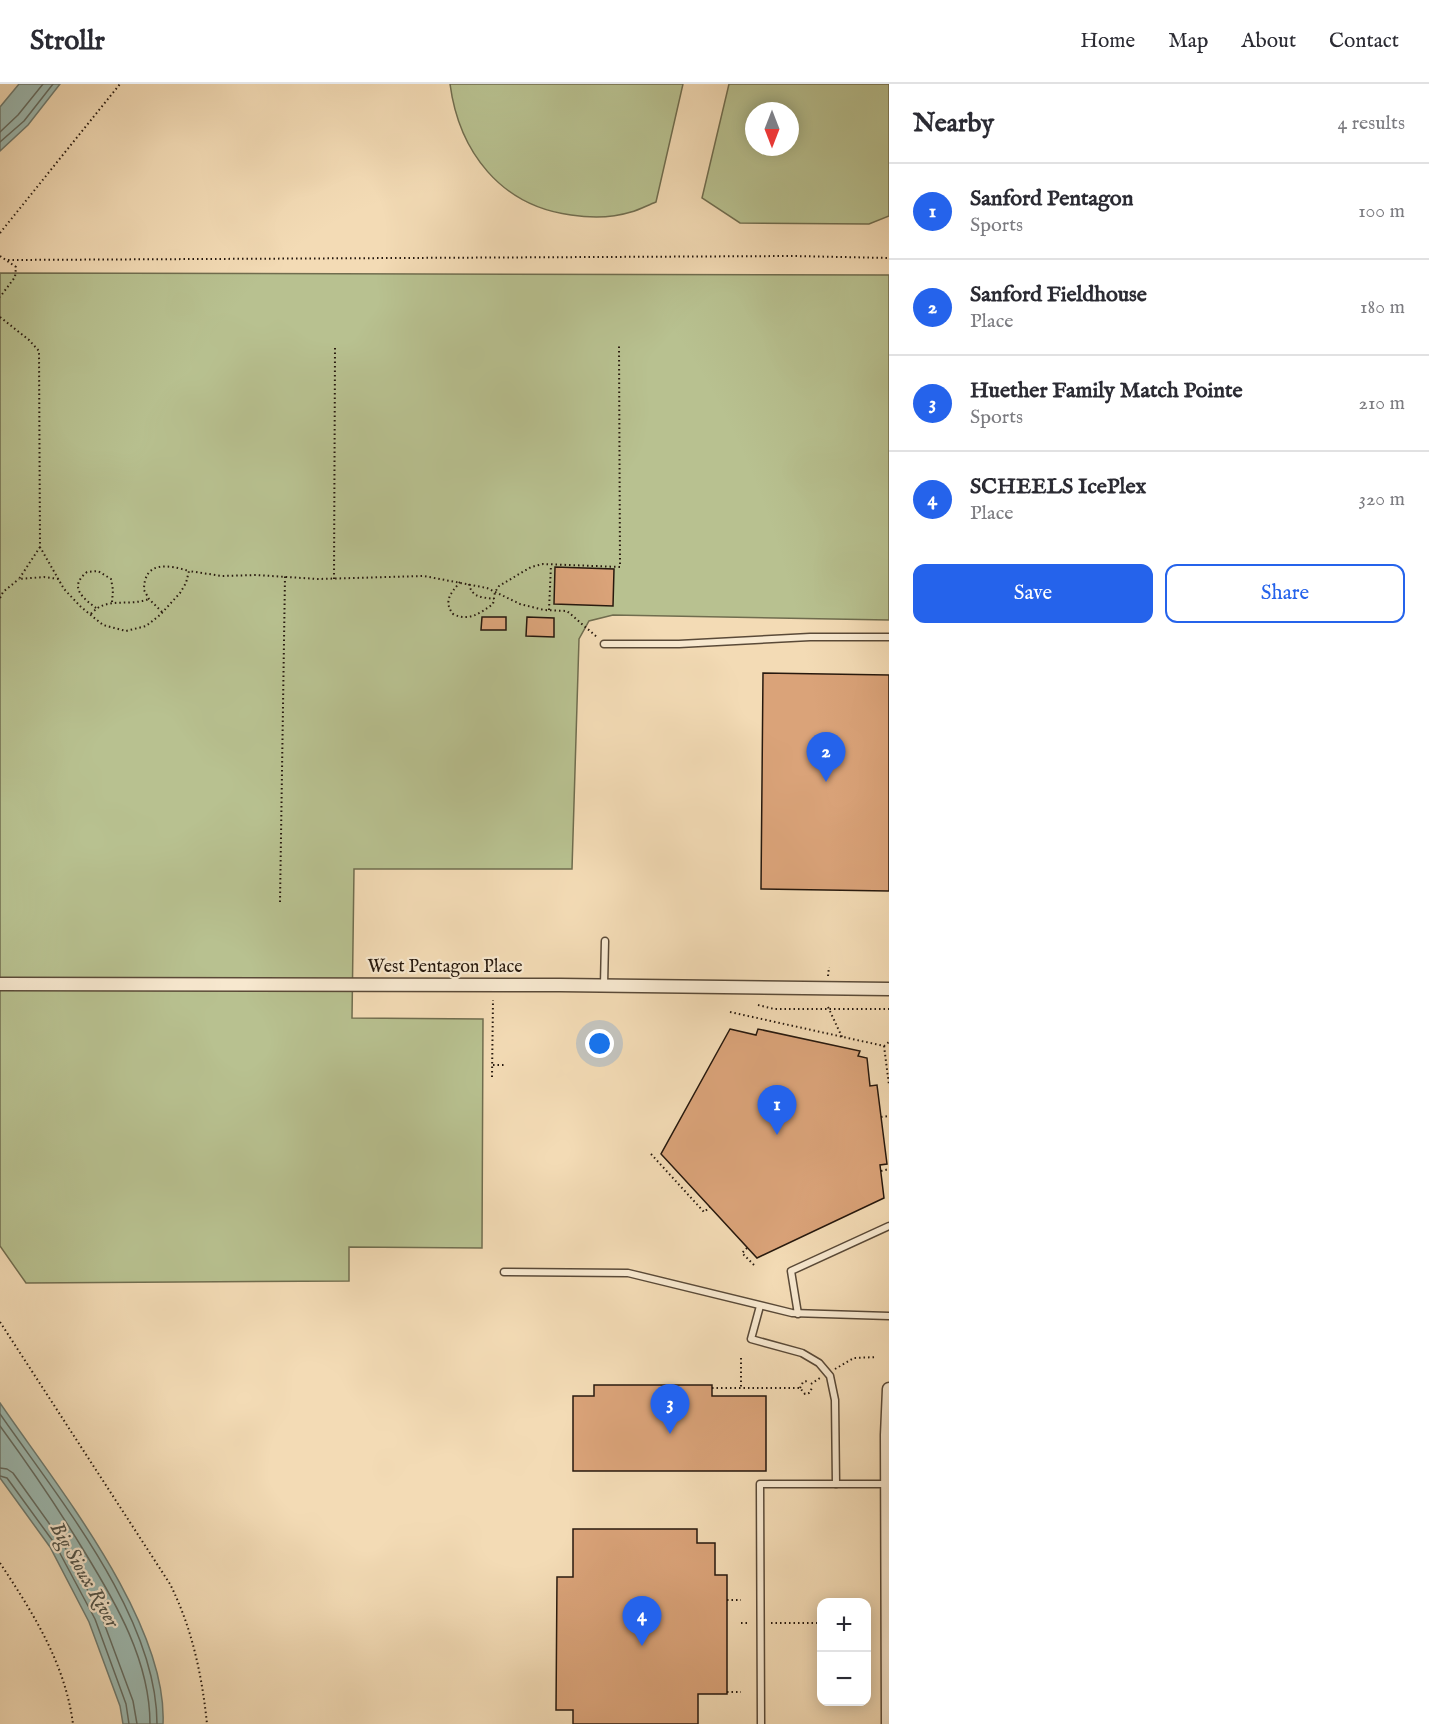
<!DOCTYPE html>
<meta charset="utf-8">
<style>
body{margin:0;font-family:"IM FELL English",serif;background:#f2f2f3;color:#2b2b33}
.controls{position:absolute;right:18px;bottom:18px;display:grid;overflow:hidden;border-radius:12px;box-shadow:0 3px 15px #0003}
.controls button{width:54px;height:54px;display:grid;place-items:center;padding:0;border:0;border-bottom:2px solid #e1e1e2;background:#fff;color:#2b2b33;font:30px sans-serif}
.compass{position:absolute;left:745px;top:18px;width:54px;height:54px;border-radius:50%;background:#fff;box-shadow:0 3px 15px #0003;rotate:180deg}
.you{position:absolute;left:600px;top:960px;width:21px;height:21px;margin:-15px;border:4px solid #fff;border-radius:50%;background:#1a73e8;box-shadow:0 0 0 9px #1a73e833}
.badge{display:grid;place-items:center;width:39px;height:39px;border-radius:50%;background:#2563eb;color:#fff;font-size:20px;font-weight:700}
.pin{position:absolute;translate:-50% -50px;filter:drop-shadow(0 2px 3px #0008)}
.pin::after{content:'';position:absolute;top:32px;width:21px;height:18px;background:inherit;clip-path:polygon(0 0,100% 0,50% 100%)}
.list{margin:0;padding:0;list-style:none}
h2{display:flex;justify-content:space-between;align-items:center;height:78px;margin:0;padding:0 24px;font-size:26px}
h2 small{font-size:20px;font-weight:400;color:#7c7c81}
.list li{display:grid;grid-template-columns:39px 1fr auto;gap:18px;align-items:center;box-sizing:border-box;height:96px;padding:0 24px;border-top:2px solid #e1e1e2}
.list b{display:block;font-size:22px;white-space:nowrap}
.list p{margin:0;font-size:20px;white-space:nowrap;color:#7c7c81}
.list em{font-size:20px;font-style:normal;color:#7c7c81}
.actions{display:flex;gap:12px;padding:18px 24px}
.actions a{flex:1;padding:14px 0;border:2px solid #2563eb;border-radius:12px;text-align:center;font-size:21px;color:#2563eb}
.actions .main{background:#2563eb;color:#fff}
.map{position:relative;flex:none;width:889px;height:1640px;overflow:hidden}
header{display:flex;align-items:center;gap:36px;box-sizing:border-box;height:84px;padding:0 30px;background:#fff;border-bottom:2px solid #e1e1e2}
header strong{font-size:28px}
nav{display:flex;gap:33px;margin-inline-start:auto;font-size:21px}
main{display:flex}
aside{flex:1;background:#fff}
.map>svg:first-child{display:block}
.green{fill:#b8c190;stroke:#706d4f;stroke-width:1.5;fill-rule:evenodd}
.water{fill:#9cbab2;stroke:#6d7a70;stroke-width:1.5}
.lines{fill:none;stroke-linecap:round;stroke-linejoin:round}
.shore{stroke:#626a60;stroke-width:1.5}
.building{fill:#daa379;stroke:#27190e;stroke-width:1.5}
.lane-casing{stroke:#5a4a38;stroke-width:9}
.street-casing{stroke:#5a4a38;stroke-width:15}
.path{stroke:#27190e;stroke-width:2;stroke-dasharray:1.5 3;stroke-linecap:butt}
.lane{stroke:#f7e8cf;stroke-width:6}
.street{stroke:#f7e8cf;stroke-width:12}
.labels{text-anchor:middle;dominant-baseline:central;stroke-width:4.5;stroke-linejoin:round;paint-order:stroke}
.street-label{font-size:18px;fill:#27190e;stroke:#f7e8cf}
.water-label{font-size:20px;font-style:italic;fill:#505147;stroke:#f7e8cf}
</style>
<header>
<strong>Strollr</strong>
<nav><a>Home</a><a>Map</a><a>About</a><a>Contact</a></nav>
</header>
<main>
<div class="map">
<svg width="889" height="1640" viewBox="0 0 889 1640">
<rect width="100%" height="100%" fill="#f3dbb5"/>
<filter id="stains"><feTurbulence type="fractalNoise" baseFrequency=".00333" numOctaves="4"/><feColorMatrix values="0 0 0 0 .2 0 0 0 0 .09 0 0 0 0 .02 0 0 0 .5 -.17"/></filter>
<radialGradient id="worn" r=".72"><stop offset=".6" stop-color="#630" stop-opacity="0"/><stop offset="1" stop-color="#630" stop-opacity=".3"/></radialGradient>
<g class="green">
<path d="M450,0H683L656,118C648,121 639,126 631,128C612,134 591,134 571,131C501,122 459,68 450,0Z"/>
<path d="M729,0H889V132L869,140L740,139L702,114ZM754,27H790V63H754Z"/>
<path d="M0,189L889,191V536L613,531L589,537L579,555L572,785H354L352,934L483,935L482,1164L349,1163V1197L26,1199L0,1162Z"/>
</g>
<g class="water">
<path d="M19,0H60L28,41L0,67V23Z"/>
<path d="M0,1319C56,1401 168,1538 163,1640H123L120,1622L89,1538L50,1463L0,1394Z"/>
</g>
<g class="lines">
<g class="shore">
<path d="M0,48L18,31L43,0"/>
<path d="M0,58L24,37L53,0"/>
<path d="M0,1330C59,1415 157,1533 157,1640"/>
<path d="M0,1342C30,1383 58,1424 84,1467C116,1519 150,1577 150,1640"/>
<path d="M0,1384L7,1385L13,1389L61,1456L101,1531L133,1617L137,1640"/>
<path d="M0,1392L7,1394L55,1460L95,1535L126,1620L129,1640"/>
</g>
</g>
<g class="building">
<path d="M555,483L614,485L613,522L554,520Z"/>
<path d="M482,533H506V546H481Z"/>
<path d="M527,533L554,534V553L526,552Z"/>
<path d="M763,589L889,591V807L761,805Z"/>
<path d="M730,945L756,951L758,945L860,967L858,972L867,974L870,1002L877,1001L887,1080L880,1081L884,1114L757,1174L661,1070Z"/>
<path d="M594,1301H712V1312H766V1387H573V1312H594Z"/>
<path d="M573,1445H697V1459H715V1491H727V1610H698V1640H573V1626H556L557,1493H573Z"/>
</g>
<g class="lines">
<defs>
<g id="lane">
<path d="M604,560H679L810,553H889"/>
<path d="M604,901L605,857"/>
<path d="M504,1188L628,1189L792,1229L889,1232"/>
<path d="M760,1222L751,1255L802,1269L819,1279L830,1292L835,1316L836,1400"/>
<path d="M798,1230L791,1187L889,1142"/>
<path d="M761,1640L760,1400H888"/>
</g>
<g id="street">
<path d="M0,900L560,901L889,905"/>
<path d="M888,1640L887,1351L889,1305"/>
</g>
</defs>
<use href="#lane" class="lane-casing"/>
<use href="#street" class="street-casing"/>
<g class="path">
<path d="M0,149L120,0"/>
<path d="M0,172L16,183L15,193L0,213"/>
<path d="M8,176L794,172L889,174"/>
<path d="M0,233L29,256L39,267L40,463L64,505L81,523L103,541L126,547L146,542L160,531L180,509L186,499L189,487L222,492L256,491L318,495L424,492L487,504L520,520L544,526L567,527L598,554"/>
<path d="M40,463L19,495L44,493L59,495"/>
<path d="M334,495L335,264"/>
<path d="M460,498C451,509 443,517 453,530C469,538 480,529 493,520L495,508L499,502L531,483L543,480L620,483L619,262"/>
<path d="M469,500C472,514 482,513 494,515"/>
<path d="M0,514L3,508L19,495"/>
<path d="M96,524C83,514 68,503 87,488L98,487L111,495L113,506L112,518"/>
<path d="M549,526L551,481"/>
<path d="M162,528L149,515L144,506C144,476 169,481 189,487"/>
<path d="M91,530C106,512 129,523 149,515"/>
<path d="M280,818L285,492"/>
<path d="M828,892L829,883"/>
<path d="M758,921L774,925H889"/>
<path d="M828,923L842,953"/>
<path d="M730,928L884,962L889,958"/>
<path d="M884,962L889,1001"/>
<path d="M493,981H505"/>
<path d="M492,993L493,916"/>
<path d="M881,1033L889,1032"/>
<path d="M651,1070L704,1128L710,1123"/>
<path d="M881,1087L889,1085"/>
<path d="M747,1164L742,1169L755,1182"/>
<path d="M0,1238L170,1500C192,1544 202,1591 207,1640"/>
<path d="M741,1274V1304"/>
<path d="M835,1285L854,1274L877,1273"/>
<path d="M811,1300L820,1294"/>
<path d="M712,1304H800L805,1310L809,1309L812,1304"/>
<path d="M800,1304L803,1298L807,1297"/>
<path d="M0,1479C33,1529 65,1579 73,1640"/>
<path d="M727,1516H741"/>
<path d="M741,1539H750"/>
<path d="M771,1539H822"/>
<path d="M727,1608H741"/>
</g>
<use href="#lane" class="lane"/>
<use href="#street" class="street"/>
</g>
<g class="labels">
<g class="street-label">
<text x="445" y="883">West Pentagon Place</text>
</g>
<g class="water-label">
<text transform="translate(84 1491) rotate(60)">Big Sioux River</text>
</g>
</g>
<rect width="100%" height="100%" filter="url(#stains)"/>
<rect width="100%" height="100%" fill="url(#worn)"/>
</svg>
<div class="controls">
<button>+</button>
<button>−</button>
</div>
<svg class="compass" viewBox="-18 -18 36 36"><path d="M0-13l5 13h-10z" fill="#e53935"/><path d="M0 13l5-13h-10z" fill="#7c7c81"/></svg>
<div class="you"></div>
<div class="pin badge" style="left:777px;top:1051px">1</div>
<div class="pin badge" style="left:826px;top:698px">2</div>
<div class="pin badge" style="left:670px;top:1350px">3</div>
<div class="pin badge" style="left:642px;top:1562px">4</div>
</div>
<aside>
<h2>Nearby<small>4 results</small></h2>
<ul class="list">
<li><span class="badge">1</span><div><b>Sanford Pentagon</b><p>Sports</p></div><em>100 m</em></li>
<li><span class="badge">2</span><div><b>Sanford Fieldhouse</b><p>Place</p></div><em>180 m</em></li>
<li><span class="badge">3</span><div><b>Huether Family Match Pointe</b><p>Sports</p></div><em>210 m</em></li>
<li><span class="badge">4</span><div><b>SCHEELS IcePlex</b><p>Place</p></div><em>320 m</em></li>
</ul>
<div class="actions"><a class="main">Save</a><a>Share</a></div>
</aside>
</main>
